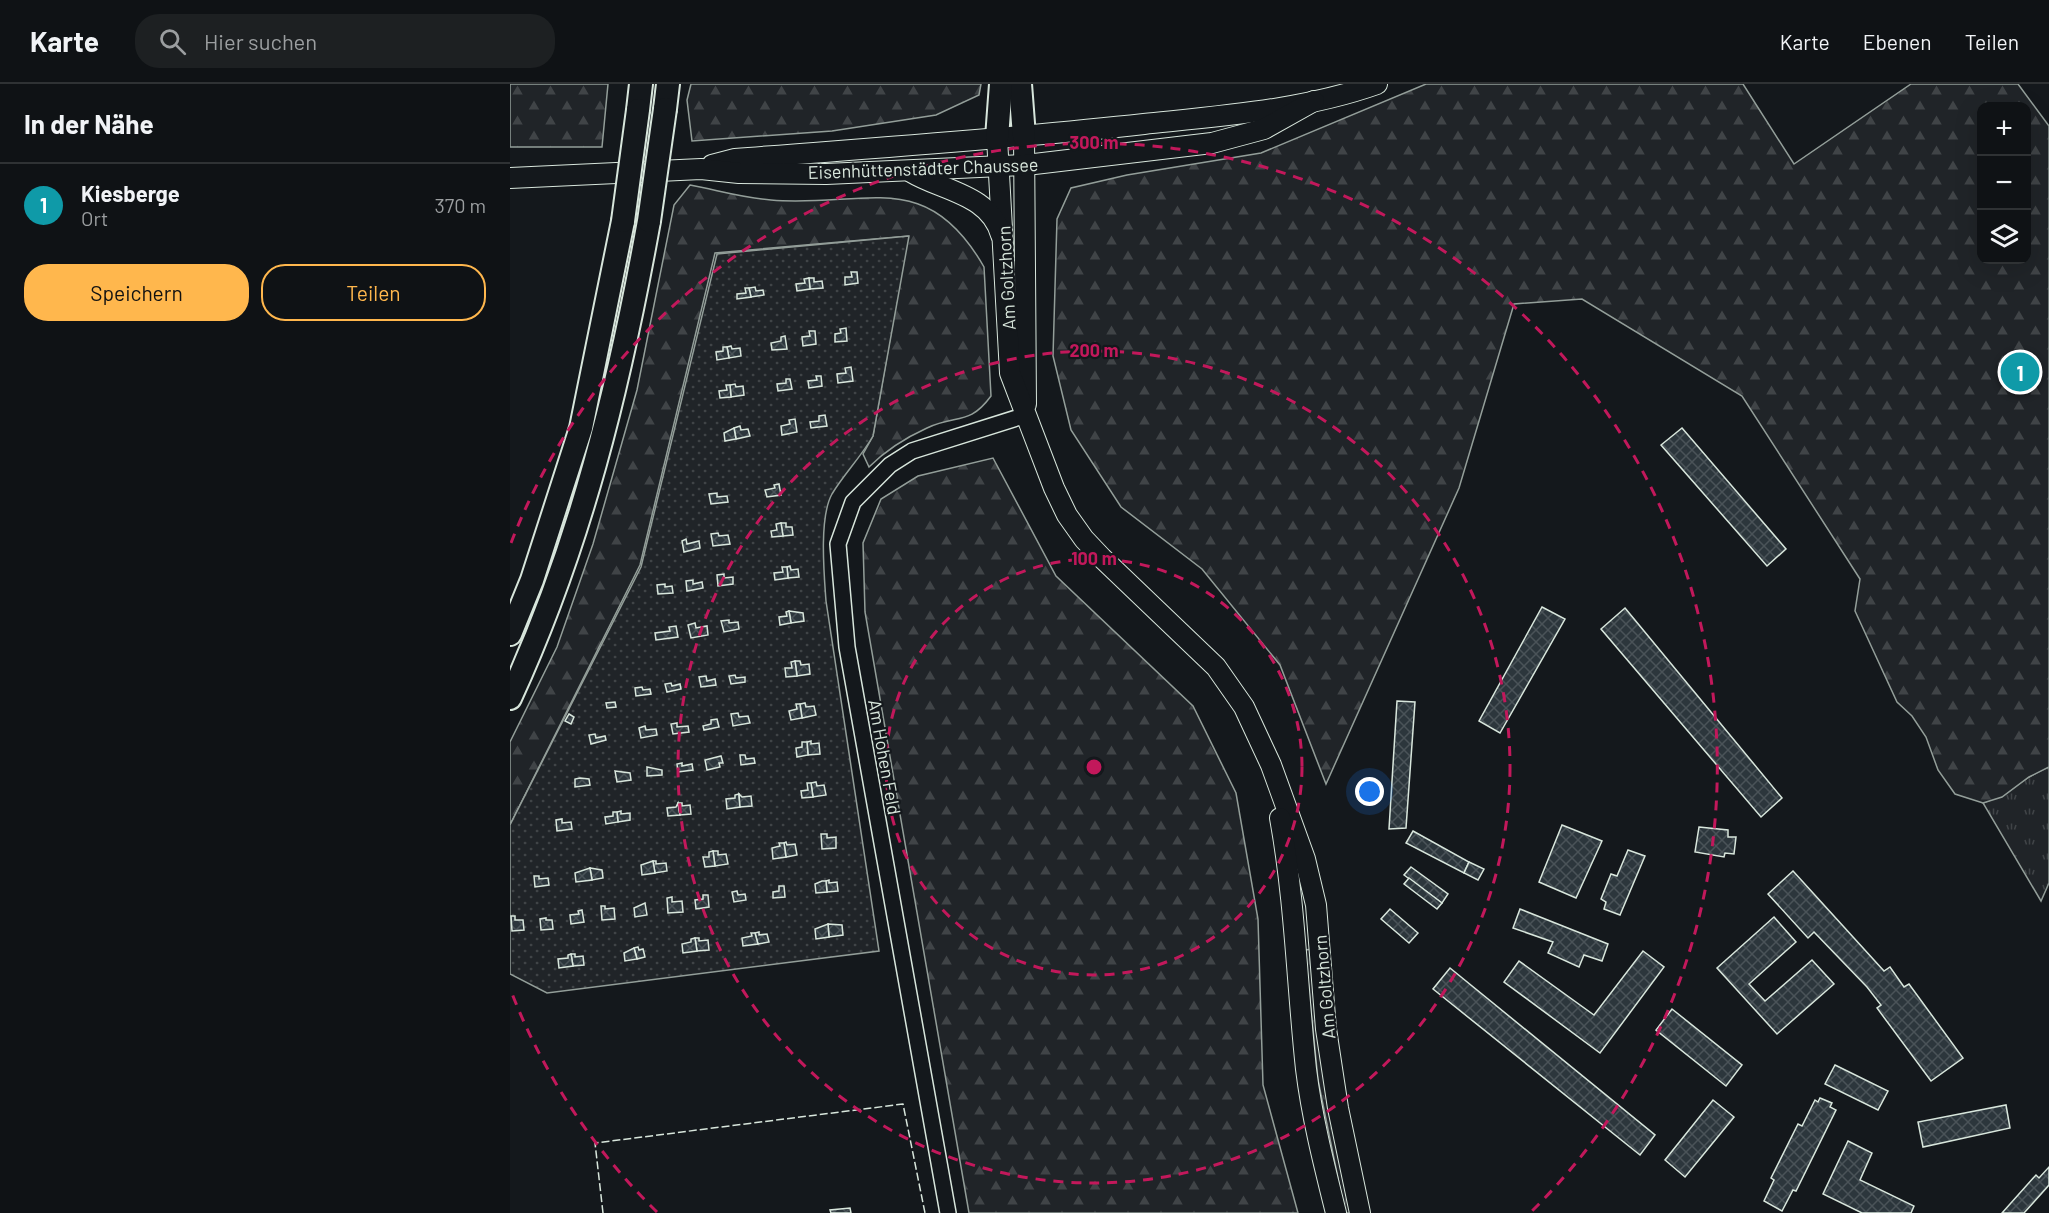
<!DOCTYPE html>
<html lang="de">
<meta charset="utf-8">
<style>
body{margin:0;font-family:Barlow,sans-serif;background:#1d2022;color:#f1f3f6}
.controls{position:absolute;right:18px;top:18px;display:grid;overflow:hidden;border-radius:12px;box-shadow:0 6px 24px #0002}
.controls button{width:54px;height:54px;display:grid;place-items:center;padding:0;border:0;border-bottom:2px solid #2f3234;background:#0f1215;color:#f1f3f6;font:30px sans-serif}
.you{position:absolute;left:860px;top:708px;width:21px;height:21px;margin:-15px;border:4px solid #fff;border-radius:50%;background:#1a73e8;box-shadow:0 0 0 9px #1a73e833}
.badge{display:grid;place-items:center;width:39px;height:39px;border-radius:50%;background:#ffb74d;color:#fff;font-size:20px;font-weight:700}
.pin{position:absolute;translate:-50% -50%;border:3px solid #fff;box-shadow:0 2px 6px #0006}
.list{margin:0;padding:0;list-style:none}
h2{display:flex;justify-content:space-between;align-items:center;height:78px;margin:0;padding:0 24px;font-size:26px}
h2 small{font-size:20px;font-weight:400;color:#9b9ea0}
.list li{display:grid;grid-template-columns:39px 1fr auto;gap:18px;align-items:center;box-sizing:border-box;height:84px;padding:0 24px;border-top:2px solid #2f3234}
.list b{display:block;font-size:22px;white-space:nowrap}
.list p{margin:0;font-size:20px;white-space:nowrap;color:#9b9ea0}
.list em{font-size:20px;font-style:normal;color:#9b9ea0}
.actions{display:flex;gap:12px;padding:18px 24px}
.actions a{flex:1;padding:14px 0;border:2px solid #ffb74d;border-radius:24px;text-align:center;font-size:21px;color:#ffb74d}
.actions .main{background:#ffb74d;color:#111}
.icon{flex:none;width:33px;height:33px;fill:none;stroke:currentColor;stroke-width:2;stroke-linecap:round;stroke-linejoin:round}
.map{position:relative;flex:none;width:1539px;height:1129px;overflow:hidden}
header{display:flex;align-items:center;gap:36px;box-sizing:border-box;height:84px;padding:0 30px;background:#0f1215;border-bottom:2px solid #2f3234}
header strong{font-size:28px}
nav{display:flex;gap:33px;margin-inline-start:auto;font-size:21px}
.search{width:420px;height:54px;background:#1d2022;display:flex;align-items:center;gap:15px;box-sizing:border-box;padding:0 21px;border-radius:24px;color:#9b9ea0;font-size:22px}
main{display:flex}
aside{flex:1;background:#0f1215}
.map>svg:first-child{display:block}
.grass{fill:url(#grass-tufts);stroke:#939e99;stroke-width:1.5}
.forest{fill:url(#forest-firs);stroke:#939e99;stroke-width:1.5;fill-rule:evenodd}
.garden{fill:url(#garden-dots);stroke:#939e99;stroke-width:1.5}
.building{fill:url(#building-cross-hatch);stroke:#d8e6dc;stroke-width:1.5}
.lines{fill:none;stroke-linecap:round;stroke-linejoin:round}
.minor-casing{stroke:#d8e6dc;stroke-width:18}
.major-casing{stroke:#d8e6dc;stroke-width:22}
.highway-casing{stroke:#d8e6dc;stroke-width:26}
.minor{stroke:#14181c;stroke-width:15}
.major{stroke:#14181c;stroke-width:20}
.highway{stroke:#14181c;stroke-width:22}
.highway-bridge-casing{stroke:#d8e6dc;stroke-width:26;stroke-linecap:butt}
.highway-bridge{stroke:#14181c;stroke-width:22}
.fence{stroke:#d8e6dc;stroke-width:1.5;stroke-dasharray:8 3;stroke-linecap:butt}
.ring{fill:none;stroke:#c2185b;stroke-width:3;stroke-dasharray:10 8}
.labels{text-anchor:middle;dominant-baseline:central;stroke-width:4.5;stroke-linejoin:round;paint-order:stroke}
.street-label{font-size:18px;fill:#d8e6dc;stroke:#14181c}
.centre{fill:#c2185b;stroke:#14181c;stroke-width:3}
.ring-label{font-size:18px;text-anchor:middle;font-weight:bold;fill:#c2185b;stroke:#14181c;stroke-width:4.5;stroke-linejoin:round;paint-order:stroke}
</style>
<header>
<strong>Karte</strong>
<div class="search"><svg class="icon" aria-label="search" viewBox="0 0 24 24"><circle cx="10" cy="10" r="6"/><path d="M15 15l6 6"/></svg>Hier suchen</div>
<nav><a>Karte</a><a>Ebenen</a><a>Teilen</a></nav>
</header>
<main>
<aside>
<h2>In der Nähe<small></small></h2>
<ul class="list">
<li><span class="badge" style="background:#0f9aa8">1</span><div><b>Kiesberge</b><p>Ort</p></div><em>370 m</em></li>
</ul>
<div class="actions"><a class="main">Speichern</a><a>Teilen</a></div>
</aside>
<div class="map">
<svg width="1539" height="1129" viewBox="0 0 1539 1129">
<defs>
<pattern id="grass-tufts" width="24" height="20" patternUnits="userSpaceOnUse" patternTransform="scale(1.5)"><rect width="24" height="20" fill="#202428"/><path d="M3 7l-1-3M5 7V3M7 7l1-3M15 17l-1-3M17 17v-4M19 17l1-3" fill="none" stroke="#404447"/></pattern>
<pattern id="forest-firs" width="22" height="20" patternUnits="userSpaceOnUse" patternTransform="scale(1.5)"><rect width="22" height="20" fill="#202428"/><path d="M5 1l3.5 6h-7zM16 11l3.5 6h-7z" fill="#404447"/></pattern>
<pattern id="garden-dots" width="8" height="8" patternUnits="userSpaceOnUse" patternTransform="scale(1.5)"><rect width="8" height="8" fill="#202428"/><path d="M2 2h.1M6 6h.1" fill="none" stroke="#404447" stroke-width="1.8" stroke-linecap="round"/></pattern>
<pattern id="building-cross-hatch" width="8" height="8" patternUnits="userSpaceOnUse" patternTransform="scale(1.5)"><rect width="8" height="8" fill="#2c363c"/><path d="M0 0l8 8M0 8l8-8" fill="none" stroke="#4a5358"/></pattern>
</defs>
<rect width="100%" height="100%" fill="#14181c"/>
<g class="grass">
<path d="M1539,683V799L1531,817L1473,719C1498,710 1515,692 1539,683Z"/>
<path d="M803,865L842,1129H836L833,1119L808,996L795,866Z"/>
</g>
<g class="forest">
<path d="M0,0H98L92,63H0Z"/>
<path d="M181,0H471L469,11L426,31L322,47L182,57L177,16Z"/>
<path d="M916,0H1233L1284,80L1401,0H1508L1539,42V683L1519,693L1492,713L1473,719L1445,710L1428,686L1416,653L1402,632L1387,618L1345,527L1350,495L1232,312L1072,215L1004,220L949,404L816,700L770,581L692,485L611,423L561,346L543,272L547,135L561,104L617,91L751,69ZM1472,22H1516V176H1472Z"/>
<path d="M180,101C207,106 234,114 261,116C354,124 416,81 474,183L481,312C459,342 447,330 417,344C395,354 376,366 359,383L353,370L363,352L398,152L205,169L130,481L0,741V658L47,563L83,460L127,306L164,121Z"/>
<path d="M483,374L546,492L683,622L726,709L748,835L753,1001L788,1129H459L355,528L353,459L371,415L408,392Z"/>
</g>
<path class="garden" d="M399,152L363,352C351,373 334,390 322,410C309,433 314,490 316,517L369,867L37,909L0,890V741L131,483L207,170Z"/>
<g class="building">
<path d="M341,188H347L348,199L335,201V193H342Z"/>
<path d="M299,194H304V198L312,197L313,204L300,205Z"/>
<path d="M299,194L300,205L287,207L286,200L295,199L294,195Z"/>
<path d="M245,203L246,207L253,206L254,211L241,213L239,204Z"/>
<path d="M235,204H239L241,213L227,215V210L236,209Z"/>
<path d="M336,244L337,257L325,258V250L331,249L330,245Z"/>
<path d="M299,247H305L306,260L293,262L292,253L300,252Z"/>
<path d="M275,252L277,265L262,266L261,259L271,257V253Z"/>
<path d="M221,262L222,265L230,264L231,272L219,274L217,263Z"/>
<path d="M213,263H217L219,274L207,276L206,268L213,267Z"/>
<path d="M341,283L343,297L328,299L327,290L336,289L335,284Z"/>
<path d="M306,292H311L312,302L299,304L298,297L307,296Z"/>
<path d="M276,295H280L282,305L268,307L267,300L276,299Z"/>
<path d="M225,300L226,303L233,302L234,311L221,313L220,301Z"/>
<path d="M216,301H220L221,313L210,314L209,307L217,306Z"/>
<path d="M315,331L317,342L301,344L300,338L309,337V332Z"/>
<path d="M285,335L287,348L272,351L271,342L280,340L279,336Z"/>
<path d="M230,342L231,346L238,345L240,352L226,355L224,344Z"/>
<path d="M224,344L226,355L215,357L214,349Z"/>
<path d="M1172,344L1276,465L1257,482L1151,361Z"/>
<path d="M269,400L271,411L257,413L255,406L265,404L264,401Z"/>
<path d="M207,409V413L217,412L218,418L201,420L199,410Z"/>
<path d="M271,439H276V443H282L283,451L273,452Z"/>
<path d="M271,439L273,452L262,453L261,447L267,446L266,440Z"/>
<path d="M208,449L209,452L218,451L220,460L203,462L201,450Z"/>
<path d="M176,455L177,460L189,457L190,464L174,468L172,457Z"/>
<path d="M280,482L281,486L288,485L289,493L278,494L277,483Z"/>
<path d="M272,483H277L278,494L265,496L264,489L273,488Z"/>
<path d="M214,490V494L223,493V500L208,502L207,491Z"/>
<path d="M183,496V500L192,498L193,504L177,507L176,497Z"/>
<path d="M155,500V503L162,502L163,509L148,510L147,501Z"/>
<path d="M1032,523L1055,535L990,649L969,637Z"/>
<path d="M1115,524L1272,714L1251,733L1091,545Z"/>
<path d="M279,527L293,529L294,537L281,539Z"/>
<path d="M279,527L281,539L270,541L269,533L277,532L276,528Z"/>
<path d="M219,536V539L228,538L229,545L214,548L211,537Z"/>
<path d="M185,539L186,544L197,542L198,551L181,554L178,541Z"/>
<path d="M166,542L168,553L146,556L145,549L160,547L159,543Z"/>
<path d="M285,577H290L291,581L299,580L300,590L287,592Z"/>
<path d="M285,577L287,592L276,593L275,584H282L281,578Z"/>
<path d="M225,591L226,594L235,593V598L221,600L219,592Z"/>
<path d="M196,592L197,597L205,595L206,601L191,603L189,593Z"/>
<path d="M161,599L162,602L170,600L171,605L157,608L155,600Z"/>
<path d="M132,603L133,606L140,605L141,610L126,612L125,604Z"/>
<path d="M887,617L905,618L896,744L879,745Z"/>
<path d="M105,618L106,623L97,624L96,619Z"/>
<path d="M295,619L296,623L304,622L306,631L292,634L290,620Z"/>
<path d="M286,620H290L292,634L281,636L279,627L287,625Z"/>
<path d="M228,629L229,633L238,632L240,639L223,642L221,630Z"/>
<path d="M59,630L64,633L61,640L55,637Z"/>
<path d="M207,635L209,643L194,646L193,642L201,640V636Z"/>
<path d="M167,639V643L178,642L179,648L163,650L161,640Z"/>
<path d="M135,642L136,646L146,645L147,651L131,654L129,644Z"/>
<path d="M85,650L86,654L95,652L96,656L81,660L79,651Z"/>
<path d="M301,657V660L309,659L310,670L298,671L297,658Z"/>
<path d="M292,658H297L298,671L287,673L286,664L292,663Z"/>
<path d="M230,671H235L236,675L244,674L245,679L231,681Z"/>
<path d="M211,672L213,679H209L210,683L197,686L195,676Z"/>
<path d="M172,679V682L182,680L183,686L168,688L167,680Z"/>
<path d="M137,683L152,686V691L137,692Z"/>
<path d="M105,687L120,689L121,696L107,698Z"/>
<path d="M70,694L79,695L80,701L65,703V695Z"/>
<path d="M306,698L307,702L314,701L316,711L303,713L301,699Z"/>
<path d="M297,699H301L303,713L292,714L291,707L298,706Z"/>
<path d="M229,710L230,723L217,725L216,715L225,714V711Z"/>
<path d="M229,710L232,713L241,712L242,722L230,723Z"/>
<path d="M168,719L170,731L158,732L157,724L166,723Z"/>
<path d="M168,719H172V722L180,721L181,730L170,731Z"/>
<path d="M111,727V730L120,729V736L108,738L107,728Z"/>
<path d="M103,728H107L108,738L96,740L95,733L103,732Z"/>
<path d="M52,735V739L61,738L62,745L47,747L46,736Z"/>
<path d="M1052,741L1092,757L1066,814L1029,798Z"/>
<path d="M1189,743L1218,746V753H1226L1224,770L1215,769L1214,773L1185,768Z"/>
<path d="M903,747L959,778L954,789L896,759Z"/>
<path d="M311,750H317V754L326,753V764L312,765Z"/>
<path d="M276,758L277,761L285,760L287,771L276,773L274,759Z"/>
<path d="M269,759H274L276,773L263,775L262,764L270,762Z"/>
<path d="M1118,766L1135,772L1110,831L1094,825L1096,818L1091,815L1101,790L1107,792Z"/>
<path d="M203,767H208V771L216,770L218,780L205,782Z"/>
<path d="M203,767L205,782L195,783L193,773H199V768Z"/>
<path d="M143,777H146V780L156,779L157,787L145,789Z"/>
<path d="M143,777L145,789L132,791L131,781Z"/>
<path d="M959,778L974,785L968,796L954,789Z"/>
<path d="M901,783L938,810L932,819L894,791Z"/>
<path d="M80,784L92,786L93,794L82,796Z"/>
<path d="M80,784L82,796L66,798L65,789Z"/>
<path d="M1283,787L1374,887L1380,883L1394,903L1399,900L1453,974L1421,997L1367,924L1371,921L1357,903L1304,848L1298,854L1258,810Z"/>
<path d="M24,792H29V795L38,794L39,801L25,803Z"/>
<path d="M899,794L932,819L927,825L894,800Z"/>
<path d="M319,796V799L327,798L328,807L317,808L316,797Z"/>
<path d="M312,797H316L317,808L306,809L305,800Z"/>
<path d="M269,802H274L275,813L263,814V808L269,807Z"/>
<path d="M227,807L228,811L235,810L236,816L224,818L222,808Z"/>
<path d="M193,811H198L199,823L186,825L185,816L193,815Z"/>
<path d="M162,813V818L172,817L173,828L158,829L157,814Z"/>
<path d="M135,819L137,831L125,833L124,824Z"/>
<path d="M91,822H95V825L104,824L105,835L92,836Z"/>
<path d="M880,825L908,849L899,859L871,835Z"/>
<path d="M1010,825L1098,860L1092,877L1074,871L1069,883L1038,869L1043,858L1003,844Z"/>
<path d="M72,826L74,838L61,840L60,831L69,830L68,827Z"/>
<path d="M1,832H5V836H13L14,846L2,847Z"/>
<path d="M1264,833L1286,858L1239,900L1255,917L1302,876L1324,900L1267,950L1207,884Z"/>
<path d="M36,834V836H42L43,845L31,846L30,835Z"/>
<path d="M318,840L332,841L333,851L319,853Z"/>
<path d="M318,840L319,853L306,855L305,845Z"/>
<path d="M249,848V851L257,850L259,858L248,860L245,849Z"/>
<path d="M241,849H245L248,860L233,862L232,854L242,852Z"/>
<path d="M185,854H189V857L198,856L199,866L187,867Z"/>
<path d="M185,854L187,867L173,869L172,860L181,858V855Z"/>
<path d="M128,863L129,866L133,865L135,873L127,875L124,864Z"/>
<path d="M124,864L127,875L115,877L114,869Z"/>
<path d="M1133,867L1154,883L1090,969L994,898L1009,877L1084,931Z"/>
<path d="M61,870H65V873L73,872L74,881L63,882Z"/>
<path d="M61,870L63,882L49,884L48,875L58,874V871Z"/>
<path d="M940,884L1145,1051L1130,1071L923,905Z"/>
<path d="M1162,925L1232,981L1216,1002L1146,946Z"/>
<path d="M1325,981L1378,1007L1368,1026L1315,1000Z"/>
<path d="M1310,1014L1322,1019L1320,1023L1326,1026L1286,1107L1283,1106L1272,1127L1254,1117L1264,1096L1261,1094L1288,1040L1292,1042L1305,1016L1308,1018Z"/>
<path d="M1203,1016L1224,1033L1175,1093L1155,1076Z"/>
<path d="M1496,1021L1500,1044L1413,1063L1408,1038Z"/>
<path d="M1338,1057L1362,1069L1350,1096L1404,1122L1401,1129H1352L1313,1110Z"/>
<path d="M1539,1083V1101L1514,1129H1492L1526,1091L1529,1094Z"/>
<path d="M340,1124L341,1129H321L320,1126Z"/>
</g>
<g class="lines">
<defs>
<path id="minor" d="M438,1129L337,563L328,460L343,418L380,381L402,367L516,331"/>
<g id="major">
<path d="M514,52L516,320"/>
<path d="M487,54L500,289L544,404L557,431L574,455L592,474L706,583L734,623L761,681L795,775L806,821L816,945L828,1024L850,1129"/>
<path d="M202,81L225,75C361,64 498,55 634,40C711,32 794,26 867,0"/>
<path d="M401,88C432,107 480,110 491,151"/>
<path d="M0,94L191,85L229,89L316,90L516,81L702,59L754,45L804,17"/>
<path d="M770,734C785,817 787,901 796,985C802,1034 814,1081 826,1129"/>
</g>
<g id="highway">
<path d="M510,0L514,52"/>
<path d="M155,25L158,0"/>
<path d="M128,26L131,0"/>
<path d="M487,54L491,0"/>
<path d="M0,550L22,496L71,344L113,137"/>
<path d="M0,614C71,460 109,303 139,137"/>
</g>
</defs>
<use href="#minor" class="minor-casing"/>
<use href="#major" class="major-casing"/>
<use href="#highway" class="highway-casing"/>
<use href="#minor" class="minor"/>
<use href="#major" class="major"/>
<use href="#highway" class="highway"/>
<defs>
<g id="highway-bridge">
<path d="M113,137L128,26"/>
<path d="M139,137L155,25"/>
</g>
</defs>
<use href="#highway-bridge" class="highway-bridge-casing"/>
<use href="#highway-bridge" class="highway-bridge"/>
<path class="fence" d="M93,1129L85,1059L393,1020L415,1129"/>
</g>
<g class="ring">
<circle cx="584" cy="683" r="208"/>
<circle cx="584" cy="683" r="416"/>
<path d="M147 1128A624 624 0 0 1 1 907M1 459A624 624 0 1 1 1021 1128"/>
</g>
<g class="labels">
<g class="street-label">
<text transform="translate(413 84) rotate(-2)">Eisenhüttenstädter Chaussee</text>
<text transform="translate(496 194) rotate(-93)">Am Goltzhorn</text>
<text transform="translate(375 673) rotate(80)">Am Hohen Feld</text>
<text transform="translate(814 903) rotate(-95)">Am Goltzhorn</text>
</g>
</g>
<circle cx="584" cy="683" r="9" class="centre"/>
<g class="ring-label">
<text x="584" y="65">300 m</text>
<text x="584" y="273">200 m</text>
<text x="584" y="481">100 m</text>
</g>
</svg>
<div class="controls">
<button>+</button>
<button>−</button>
<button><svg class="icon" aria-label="layers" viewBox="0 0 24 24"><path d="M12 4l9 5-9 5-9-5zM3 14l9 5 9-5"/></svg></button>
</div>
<div class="you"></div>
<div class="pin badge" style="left:1510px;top:288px;background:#0f9aa8">1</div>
</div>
</main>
